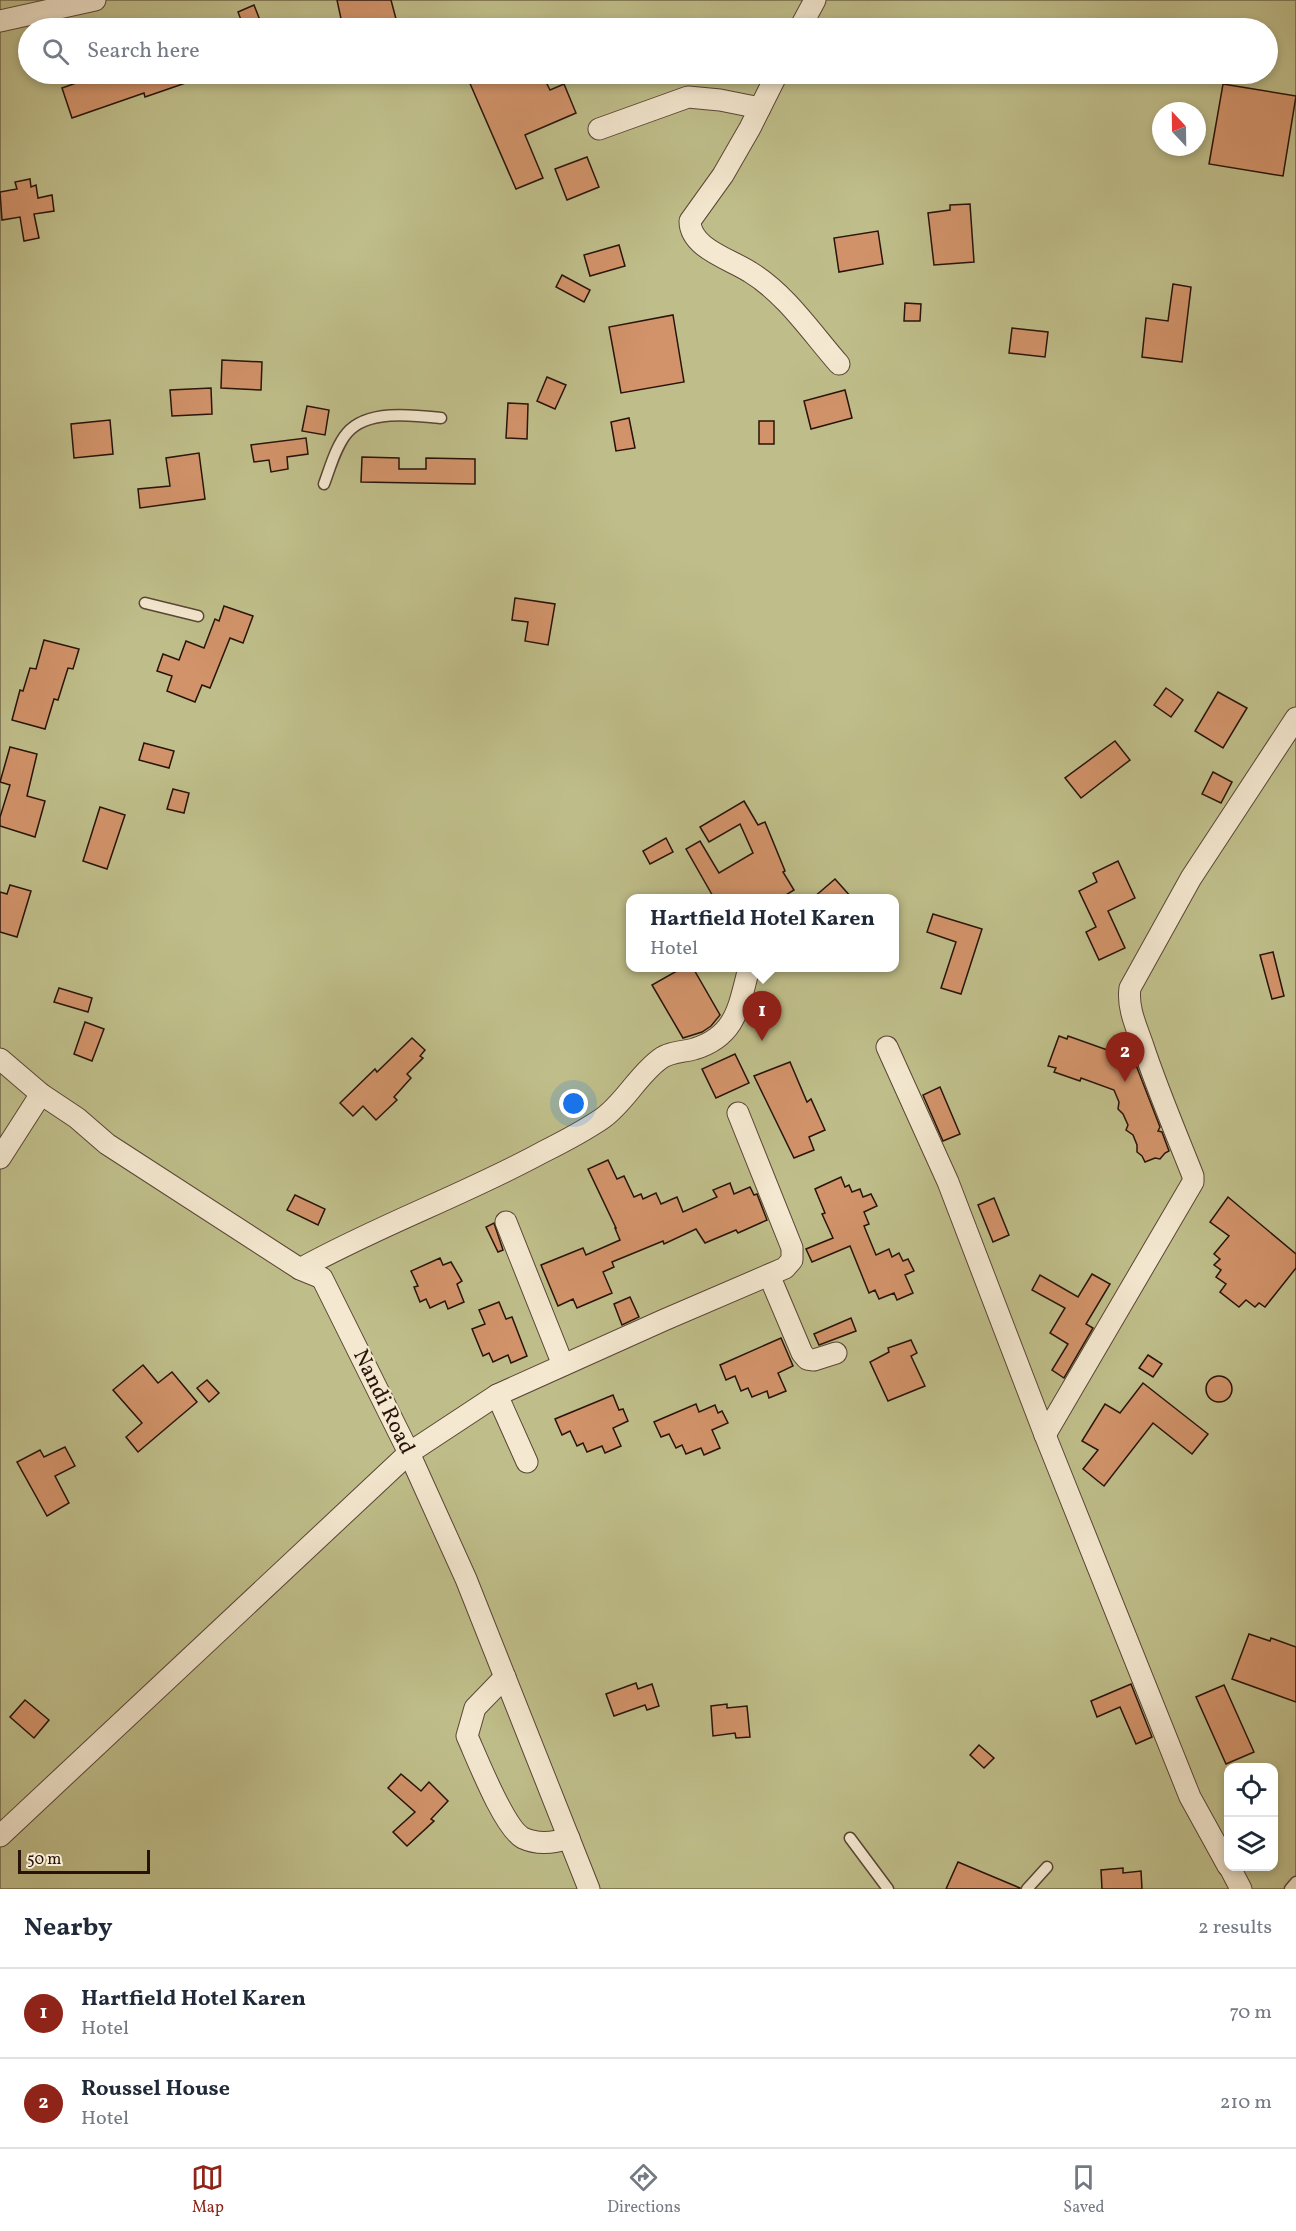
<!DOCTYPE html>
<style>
body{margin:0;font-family:Vollkorn,serif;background:#f2f2f3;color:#1f2937}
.controls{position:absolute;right:18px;bottom:18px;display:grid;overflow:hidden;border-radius:12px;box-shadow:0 3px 9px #0003}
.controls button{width:54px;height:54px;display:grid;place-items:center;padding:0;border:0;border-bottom:2px solid #e0e1e3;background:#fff;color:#1f2937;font:30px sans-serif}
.compass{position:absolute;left:1152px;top:102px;width:54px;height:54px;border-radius:50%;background:#fff;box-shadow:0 3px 9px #0003;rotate:338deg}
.scale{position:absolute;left:18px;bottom:15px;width:132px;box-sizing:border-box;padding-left:6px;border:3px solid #27130a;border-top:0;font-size:16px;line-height:21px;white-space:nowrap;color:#27130a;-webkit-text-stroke:4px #f4e8d0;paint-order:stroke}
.you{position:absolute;left:574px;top:1104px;width:21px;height:21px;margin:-15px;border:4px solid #fff;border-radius:50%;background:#1a73e8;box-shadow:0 0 0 9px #1a73e833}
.badge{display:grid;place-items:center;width:39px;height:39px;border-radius:50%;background:#8f2418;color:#fff;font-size:20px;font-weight:700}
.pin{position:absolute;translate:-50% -50px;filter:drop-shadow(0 2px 3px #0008)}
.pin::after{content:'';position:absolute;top:32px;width:21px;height:18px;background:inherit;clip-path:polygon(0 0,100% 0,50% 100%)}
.popup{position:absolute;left:626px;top:894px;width:273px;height:78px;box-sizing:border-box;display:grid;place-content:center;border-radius:12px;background:#fff;filter:drop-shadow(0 2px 4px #0005);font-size:20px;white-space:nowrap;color:#747a83}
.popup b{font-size:22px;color:#1f2937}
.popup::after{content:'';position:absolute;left:50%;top:100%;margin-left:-12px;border:12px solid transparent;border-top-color:#fff}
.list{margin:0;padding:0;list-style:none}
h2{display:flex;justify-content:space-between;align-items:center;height:78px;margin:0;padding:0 24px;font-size:26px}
h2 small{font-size:20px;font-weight:400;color:#747a83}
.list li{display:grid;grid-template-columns:39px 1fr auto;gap:18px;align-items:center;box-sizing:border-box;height:90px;padding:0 24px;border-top:2px solid #e0e1e3}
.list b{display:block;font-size:22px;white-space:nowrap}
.list p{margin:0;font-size:20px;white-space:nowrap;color:#747a83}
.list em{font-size:20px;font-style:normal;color:#747a83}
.icon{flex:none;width:33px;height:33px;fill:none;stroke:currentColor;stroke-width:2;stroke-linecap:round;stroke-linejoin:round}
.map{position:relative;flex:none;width:1296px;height:1889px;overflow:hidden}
.search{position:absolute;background:#fff;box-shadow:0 3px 9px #0003;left:18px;right:18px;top:18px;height:66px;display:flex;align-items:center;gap:15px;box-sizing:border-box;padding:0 21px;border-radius:33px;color:#747a83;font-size:22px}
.sheet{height:258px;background:#fff}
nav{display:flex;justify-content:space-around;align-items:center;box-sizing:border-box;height:84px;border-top:2px solid #e0e1e3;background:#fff;font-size:16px;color:#747a83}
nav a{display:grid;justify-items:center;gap:3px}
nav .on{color:#8f2418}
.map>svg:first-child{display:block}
.green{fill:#bfbe8a;stroke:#73684a;stroke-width:1.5;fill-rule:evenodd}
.building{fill:#d2936a;stroke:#27130a;stroke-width:1.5}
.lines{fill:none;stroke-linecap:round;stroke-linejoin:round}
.lane-casing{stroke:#594535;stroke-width:13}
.street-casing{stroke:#594535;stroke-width:23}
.lane{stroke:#f4e8d0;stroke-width:10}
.street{stroke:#f4e8d0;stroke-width:21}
.labels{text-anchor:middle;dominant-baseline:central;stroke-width:4.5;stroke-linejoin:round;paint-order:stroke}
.street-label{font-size:22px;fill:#27130a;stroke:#f4e8d0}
</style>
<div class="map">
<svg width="1296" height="1889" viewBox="0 0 1296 1889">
<rect width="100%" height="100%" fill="#eedbb7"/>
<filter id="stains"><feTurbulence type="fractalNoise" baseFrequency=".00333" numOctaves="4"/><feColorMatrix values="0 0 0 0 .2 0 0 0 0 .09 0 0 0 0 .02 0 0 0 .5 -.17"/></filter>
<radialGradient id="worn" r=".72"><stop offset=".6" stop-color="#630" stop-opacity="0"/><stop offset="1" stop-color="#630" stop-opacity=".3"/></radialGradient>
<path class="green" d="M0,0H1296V1889H0ZM28,28H1268V74H28ZM1161,111H1197V147H1161ZM630,898H894V968H630ZM1228,1768H1274V1866H1228Z"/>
<g class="building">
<path d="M337,0H391L396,19L356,28H343Z"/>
<path d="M254,5L263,28H244L238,12Z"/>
<path d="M76,74H206V76L145,97L144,93L72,118L62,88L79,82Z"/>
<path d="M481,74H509L512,80L526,74H542L550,90L564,84L576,113L525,135L543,178L516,189L468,79Z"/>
<path d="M1223,84L1296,96L1283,176L1209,164Z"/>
<path d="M587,157L599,187L567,200L555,169Z"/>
<path d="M30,179L31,187L36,185L38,198L52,195L54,211L34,214L39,238L24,241L20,217L2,220L0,192L17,189L15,182Z"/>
<path d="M970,204L974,262L934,265L928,213L950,210V205Z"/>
<path d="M878,231L883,264L839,272L834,238Z"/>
<path d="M619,245L625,266L590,276L584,255Z"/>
<path d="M562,275L590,290L584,302L556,287Z"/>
<path d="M1173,284L1191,287L1182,362L1142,357L1146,318L1168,321Z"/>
<path d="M905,303L921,304L920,321H904Z"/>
<path d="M673,315L684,382L621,393L609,327Z"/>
<path d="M1012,328L1048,332L1045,357L1009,353Z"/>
<path d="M222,360L262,362L261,390L221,388Z"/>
<path d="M547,377L566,385L555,409L537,401Z"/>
<path d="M211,388L212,414L172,416L170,390Z"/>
<path d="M845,390L852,418L811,429L804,401Z"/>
<path d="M508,403L528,404L527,439L506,438Z"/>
<path d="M307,406L329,410L325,435L302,431Z"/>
<path d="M629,418L635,448L616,451L611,422Z"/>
<path d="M110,420L113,454L74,458L71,424Z"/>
<rect x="759" y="421" width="15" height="23"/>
<path d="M306,438L308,454L287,457L288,469L271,472L269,460L254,462L251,445Z"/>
<path d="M199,453L205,499L140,508L138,489L170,486L166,458Z"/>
<path d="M362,457L399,458V469H426V458L475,459V484L361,482Z"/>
<path d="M515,598L555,604L548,645L525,641L528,622L512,620Z"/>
<path d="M224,606L253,616L243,643L230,638L210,688L202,685L195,702L167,691L172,676L157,671L163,654L179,660L186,641L204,648L215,619L219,621Z"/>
<path d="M44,640L79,649L73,669L68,668L58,700L54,699L45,729L12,720L20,690L23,691L30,668L36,669Z"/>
<path d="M1166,688L1183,700L1171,717L1154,705Z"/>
<path d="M1218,692L1247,708L1223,748L1195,731Z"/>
<path d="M1115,741L1130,760L1081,798L1065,778Z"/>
<path d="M144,743L174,751L169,768L139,760Z"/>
<path d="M10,747L37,754L27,796L45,801L35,837L0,826V817L10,785L0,782Z"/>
<path d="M1213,772L1232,782L1221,803L1202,794Z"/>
<path d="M173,789L189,793L184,813L167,809Z"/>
<path d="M744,801L758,825L765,822L785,871L783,872L794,890L781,898H714L686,849L700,841L719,873L753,853L740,824L709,842L700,827Z"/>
<path d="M100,807L125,815L107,869L83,861Z"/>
<path d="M666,838L673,852L650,864L643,851Z"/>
<path d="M1118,861L1135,898L1108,911L1125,948L1099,960L1086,932L1096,927L1079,891L1097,882L1093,873Z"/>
<path d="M835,879L852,898H813Z"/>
<path d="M10,885L31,891L17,937L0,932V892L7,894Z"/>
<path d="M933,914L982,929L961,994L941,988L956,942L927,932Z"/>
<path d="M1273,952L1284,996L1272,999L1260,955Z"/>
<path d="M682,968H693L720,1015L711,1026L702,1032L683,1038L652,985Z"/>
<path d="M59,988L92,998L88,1012L54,1002Z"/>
<path d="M85,1022L104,1029L92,1061L74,1054Z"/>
<path d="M1059,1036L1067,1039L1068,1036L1113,1052L1112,1056L1136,1065L1160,1127L1158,1131L1162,1132L1169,1151L1165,1153L1160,1159L1155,1158L1145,1162L1142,1156L1137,1152V1145L1133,1135L1126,1130L1128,1125L1123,1114L1118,1109L1119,1102L1114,1090L1081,1078L1080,1081L1054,1072L1056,1068L1048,1066Z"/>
<path d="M412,1038L425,1050L420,1056L423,1058L407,1074L411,1078L394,1097L397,1100L376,1120L363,1106L353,1116L340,1103L375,1069L377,1072Z"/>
<path d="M735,1054L749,1083L716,1098L702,1069Z"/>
<path d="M790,1062L807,1102L811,1099L825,1130L809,1137L814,1150L794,1158L754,1076Z"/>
<path d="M940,1087L960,1134L943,1141L923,1095Z"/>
<path d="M608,1160L617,1179L624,1176L634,1197L641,1194L643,1199L656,1193L661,1204L677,1197L683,1212L717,1197L713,1190L730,1183L734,1194L750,1187L754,1195L757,1194L767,1220L738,1233L736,1230L705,1243L696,1229L664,1244L663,1241L612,1262L614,1267L603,1272L612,1293L577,1308L573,1299L558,1306L541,1265L583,1248L586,1255L620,1240L615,1228H616L588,1169Z"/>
<path d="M841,1177L845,1187L849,1185L852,1192L860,1189L863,1197L871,1194L877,1206L864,1212L869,1224L864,1226L876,1255L889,1249L892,1257L899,1253L903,1261L908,1259L914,1271L905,1275L913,1293L897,1300L894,1293L879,1299L875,1290L869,1293L850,1246L812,1262L806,1249L833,1238L822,1214L825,1213L815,1189Z"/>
<path d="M295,1195L325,1209L318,1225L287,1210Z"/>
<path d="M1228,1197L1296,1254V1268L1265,1307L1259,1303L1255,1307L1246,1300L1239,1307L1220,1292L1226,1284L1216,1277L1221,1270L1214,1265L1220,1259L1214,1254L1229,1236L1210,1222Z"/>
<path d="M994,1198L1009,1235L993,1242L978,1205Z"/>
<path d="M494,1223L503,1250L498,1252L486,1227Z"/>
<path d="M440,1258L443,1265L451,1262L462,1281L457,1284L464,1302L448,1309L445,1301L430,1308L426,1299L420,1302L414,1287L418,1286L411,1271Z"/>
<path d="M1092,1274L1110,1284L1086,1324L1093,1328L1064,1378L1052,1370L1068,1344L1050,1333L1065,1308L1032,1290L1040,1275L1078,1297Z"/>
<path d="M630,1297L639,1317L622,1325L614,1304Z"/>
<path d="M499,1302L506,1319L512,1317L527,1356L511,1363L508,1355L493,1362L489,1353L483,1356L472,1329L485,1324L479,1310Z"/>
<path d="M851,1318L856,1331L819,1345L814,1334Z"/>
<path d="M781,1338L793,1366L778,1373L786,1391L769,1398L767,1391L752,1397L748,1388L741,1391L735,1376L726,1380L720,1365Z"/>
<path d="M911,1340L917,1353L911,1356L925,1386L888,1401L870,1362L889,1352L888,1348Z"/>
<path d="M1148,1355L1162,1364L1153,1377L1139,1368Z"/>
<path d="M143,1365L158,1383L172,1372L197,1402L138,1452L126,1437L142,1423L113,1390Z"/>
<circle cx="1219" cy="1389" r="13"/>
<path d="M207,1380L219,1393L209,1402L197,1388Z"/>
<path d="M1143,1383L1208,1434L1192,1454L1153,1423L1104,1486L1083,1469L1098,1450L1082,1441L1105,1404L1120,1413Z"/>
<path d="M613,1395L619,1410L623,1409L628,1421L613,1428L621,1446L605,1453L602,1446L587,1452L583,1443L577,1446L570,1431L562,1435L555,1419Z"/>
<path d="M696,1404L699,1412L715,1405L718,1413L722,1411L728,1423L712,1430L720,1448L704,1455L701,1448L686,1454L682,1445L676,1448L669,1434L661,1437L654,1422Z"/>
<path d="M65,1447L75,1466L55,1476L69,1503L47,1516L17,1462L40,1450L44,1457Z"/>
<path d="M1249,1634L1270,1641L1271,1638L1296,1647V1702L1232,1679Z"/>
<path d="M636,1683L638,1689L652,1684L659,1706L647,1710L645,1705L614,1716L606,1694Z"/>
<path d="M1131,1684L1152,1737L1136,1744L1120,1707L1097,1717L1091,1701Z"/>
<path d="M1224,1685L1254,1752L1226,1764L1196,1697Z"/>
<path d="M25,1700L49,1720L34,1738L10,1717Z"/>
<path d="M727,1704V1708L747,1706L750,1737L736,1738L735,1733L713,1736L711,1706Z"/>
<path d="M979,1745L994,1758L984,1768L970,1755Z"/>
<path d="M401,1774L421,1791L429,1782L448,1801L431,1819L434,1821L407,1846L393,1832L415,1812L388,1788Z"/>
<path d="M958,1862L1020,1888V1889H946Z"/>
<path d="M1123,1868V1873L1141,1871L1142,1889H1102L1101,1870Z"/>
</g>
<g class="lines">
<defs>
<g id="lane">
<path d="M324,484C330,468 336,446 347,433C367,409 414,415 441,418"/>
<path d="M145,603L198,616"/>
<path d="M850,1838L888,1889"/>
<path d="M1027,1889L1047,1867"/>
<path d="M1290,1889L1296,1882"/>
</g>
<g id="street">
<path d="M0,21L95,0"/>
<path d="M800,28L815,0"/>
<path d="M777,74L750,128L723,175L690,221C690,248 730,259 750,272C786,294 811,332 839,364"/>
<path d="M599,129L688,97L720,100L760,108"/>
<path d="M887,1047L948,1182L1045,1435L1190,1797L1228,1866"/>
<path d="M0,1059L41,1094L77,1118L107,1144L300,1269L322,1278L409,1453L466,1579L589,1889"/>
<path d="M0,1158L41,1094"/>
<path d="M506,1222L563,1365"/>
<path d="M300,1269C379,1225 464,1195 543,1152C563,1142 584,1131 603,1118C625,1102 638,1075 660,1059C669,1052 683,1052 694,1049C737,1036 739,1005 749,968"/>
<path d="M769,1275L802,1353L807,1359L814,1360L836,1353"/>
<path d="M497,1395L527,1462"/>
<path d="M1045,1435L1193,1182V1176C1176,1133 1158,1091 1143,1046C1137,1028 1127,1008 1130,988L1191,878L1296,718"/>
<path d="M505,1677L475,1708L467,1736C477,1758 504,1828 523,1838C538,1845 554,1843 569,1838"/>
<path d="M0,1836L409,1453L497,1395L664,1320L785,1268L792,1260V1248L738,1113"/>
<path d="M1229,1866L1241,1889"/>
</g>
</defs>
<use href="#lane" class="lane-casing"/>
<use href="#street" class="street-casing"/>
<use href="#lane" class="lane"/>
<use href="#street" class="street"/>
</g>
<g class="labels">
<g class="street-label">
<text transform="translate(383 1402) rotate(64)">Nandi Road</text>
</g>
</g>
<rect width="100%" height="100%" filter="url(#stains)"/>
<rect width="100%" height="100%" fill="url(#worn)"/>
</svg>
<div class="controls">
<button><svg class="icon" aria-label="locate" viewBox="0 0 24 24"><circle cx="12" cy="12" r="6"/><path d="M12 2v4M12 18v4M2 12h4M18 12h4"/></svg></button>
<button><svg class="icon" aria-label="layers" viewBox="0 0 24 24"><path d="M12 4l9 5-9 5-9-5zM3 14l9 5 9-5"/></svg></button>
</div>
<svg class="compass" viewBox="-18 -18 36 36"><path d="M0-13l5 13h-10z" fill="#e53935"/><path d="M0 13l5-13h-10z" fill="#747a83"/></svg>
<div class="scale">50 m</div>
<div class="you"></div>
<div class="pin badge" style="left:762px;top:1041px">1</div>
<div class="popup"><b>Hartfield Hotel Karen</b>Hotel</div>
<div class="pin badge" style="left:1125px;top:1082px">2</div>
<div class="search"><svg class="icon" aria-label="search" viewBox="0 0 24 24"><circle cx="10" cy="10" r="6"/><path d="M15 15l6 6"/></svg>Search here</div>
</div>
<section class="sheet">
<h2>Nearby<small>2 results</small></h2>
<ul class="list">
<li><span class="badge">1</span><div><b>Hartfield Hotel Karen</b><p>Hotel</p></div><em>70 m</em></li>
<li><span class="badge">2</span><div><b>Roussel House</b><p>Hotel</p></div><em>210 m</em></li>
</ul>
</section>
<nav>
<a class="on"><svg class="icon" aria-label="map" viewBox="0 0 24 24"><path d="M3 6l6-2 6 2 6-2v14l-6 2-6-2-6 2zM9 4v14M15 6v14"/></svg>Map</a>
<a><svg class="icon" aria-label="directions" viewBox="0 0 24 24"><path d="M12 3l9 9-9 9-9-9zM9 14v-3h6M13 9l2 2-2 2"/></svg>Directions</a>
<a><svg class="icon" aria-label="saved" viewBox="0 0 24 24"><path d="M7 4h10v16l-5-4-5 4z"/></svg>Saved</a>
</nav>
